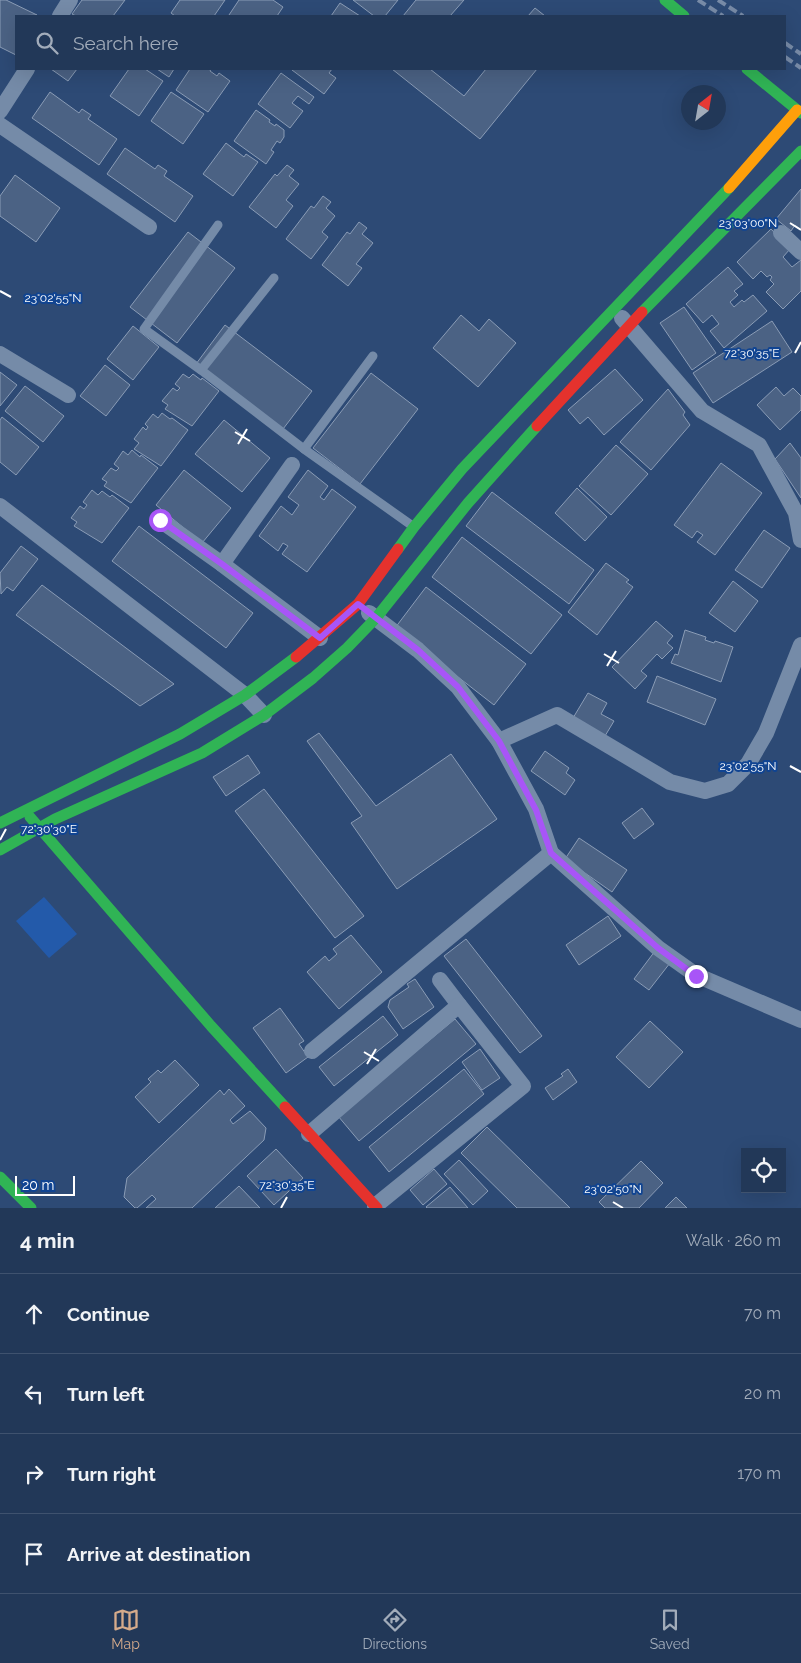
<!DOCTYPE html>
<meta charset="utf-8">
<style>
body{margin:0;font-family:Raleway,sans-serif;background:#2e4361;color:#f1f3f6}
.controls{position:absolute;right:15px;bottom:15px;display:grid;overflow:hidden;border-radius:0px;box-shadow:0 5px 20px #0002}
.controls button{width:45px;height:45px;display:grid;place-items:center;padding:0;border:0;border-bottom:1px solid #3f526e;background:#223858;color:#f1f3f6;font:25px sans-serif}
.compass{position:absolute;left:681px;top:85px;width:45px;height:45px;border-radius:50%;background:#223858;box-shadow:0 5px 20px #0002;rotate:31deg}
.scale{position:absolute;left:15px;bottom:12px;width:60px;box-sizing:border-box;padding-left:5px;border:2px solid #fff;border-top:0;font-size:14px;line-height:18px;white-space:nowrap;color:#fff;-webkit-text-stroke:4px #104492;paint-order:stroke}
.stop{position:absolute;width:15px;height:15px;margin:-11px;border:4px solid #a855f7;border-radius:50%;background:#fff}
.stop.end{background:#a855f7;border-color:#fff;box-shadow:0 1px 5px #0008}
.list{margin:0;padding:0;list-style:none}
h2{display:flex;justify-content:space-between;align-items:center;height:65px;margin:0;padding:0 20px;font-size:21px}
h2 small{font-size:16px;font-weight:400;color:#a2acba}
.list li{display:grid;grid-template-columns:32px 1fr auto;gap:15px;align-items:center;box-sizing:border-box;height:80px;padding:0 20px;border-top:1px solid #3f526e}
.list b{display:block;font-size:19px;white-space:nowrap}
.list em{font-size:16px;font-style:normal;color:#a2acba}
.icon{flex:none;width:28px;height:28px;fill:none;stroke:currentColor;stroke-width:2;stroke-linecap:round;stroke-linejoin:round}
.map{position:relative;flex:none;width:801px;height:1208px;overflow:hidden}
.search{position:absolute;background:#223858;box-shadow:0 5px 20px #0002;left:15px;right:15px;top:15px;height:55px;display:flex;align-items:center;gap:12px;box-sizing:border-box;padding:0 18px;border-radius:0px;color:#a2acba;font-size:19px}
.sheet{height:385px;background:#223858}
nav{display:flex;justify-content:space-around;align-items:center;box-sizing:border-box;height:70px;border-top:1px solid #3f526e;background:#223858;font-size:14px;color:#a2acba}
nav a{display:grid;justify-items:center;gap:2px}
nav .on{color:#d6ab8b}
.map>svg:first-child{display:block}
.green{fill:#235aaa}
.building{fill:#4b6284;stroke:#8a9cb6}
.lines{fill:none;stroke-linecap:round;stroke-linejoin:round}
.lane{stroke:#758ba8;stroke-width:9}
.street{stroke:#758ba8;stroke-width:16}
.fast{stroke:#30b455;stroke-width:11}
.slow{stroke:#ff9f0a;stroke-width:11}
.jam{stroke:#e5322d;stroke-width:11}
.rail{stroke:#788ba7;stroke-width:4;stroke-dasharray:9 4;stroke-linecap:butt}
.route{stroke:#a855f7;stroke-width:6}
.ticks{fill:none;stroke:#fff;stroke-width:2}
.ticks-label{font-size:12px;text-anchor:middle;fill:#fff;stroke:#104492;stroke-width:4;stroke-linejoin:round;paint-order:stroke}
</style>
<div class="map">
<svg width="801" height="1208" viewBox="0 0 801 1208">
<rect width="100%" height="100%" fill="#2d4a75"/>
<path class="green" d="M44,897L77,934L49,958L16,921Z"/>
<g class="building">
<path d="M0,0H6L37,15L16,16V55L0,47Z"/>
<path d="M82,0H125L113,16H76L72,14Z"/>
<path d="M180,0H225L214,16H175L171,13Z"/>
<path d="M239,0H273L283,7L277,16H230L229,15Z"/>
<path d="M353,0H398L385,16H374Z"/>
<path d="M416,0H464L450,16H403Z"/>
<path d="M340,3L360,16H331Z"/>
<path d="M535,8L545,16H528Z"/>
<path d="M51,69H77L68,81Z"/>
<path d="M129,69H145L163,81L139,116L110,96Z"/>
<path d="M157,69H174L169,77Z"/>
<path d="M190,69H211L210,71L217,76L219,73L230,81L208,112L176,90Z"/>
<path d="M293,69H332L329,73L336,78L324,94L292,70Z"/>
<path d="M392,69H430L464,96L486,69H537L480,139Z"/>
<path d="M281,73L314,97L309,104L298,96L292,103L303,111L290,128L258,104Z"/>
<path d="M50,92L79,113L82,109L91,115L88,119L117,139L99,165L32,118Z"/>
<path d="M171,92L204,114L183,144L151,121Z"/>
<path d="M256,110L270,120L269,122L275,126L276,124L284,130V137L280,143L277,141L271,150L274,152L266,164L234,141Z"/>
<path d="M226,143L244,157L246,154L258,162L233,196L203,174Z"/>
<path d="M125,148L155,169L158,165L167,171L164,176L193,196L175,222L107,174Z"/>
<path d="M287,165L294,170L289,176L299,184L286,200L293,206L276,228L249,207L275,174L277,176Z"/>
<path d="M15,175L60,208L36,242L0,216V196Z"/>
<path d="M801,189V230L795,225L791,231L776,219Z"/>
<path d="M323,196L331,202L326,208L335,216L322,232L328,237L311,259L286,239L311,206L314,208Z"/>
<path d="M359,222L367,228L362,234L373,243L356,264L362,268L348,286L322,265L347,232L350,234Z"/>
<path d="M771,229L790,249L783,257L792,267L801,260V291L783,309L766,292L774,284L770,280L772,277L770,275L767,277L761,271L753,279L737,262Z"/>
<path d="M188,232L235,268L177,343L130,307Z"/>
<path d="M728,267L743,284L734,291L738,295L730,302L734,307L742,300L744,302L753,295L767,311L724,348L710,331L719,324L712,315L703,323L686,304Z"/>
<path d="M684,307L716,353L692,370L660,323Z"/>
<path d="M461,315L479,331L489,319L516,343L478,387L433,348Z"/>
<path d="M772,321L792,352L713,403L693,373Z"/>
<path d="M225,325L312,391L280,433L193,368Z"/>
<path d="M133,326L159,347L133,380L107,359Z"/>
<path d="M105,365L130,385L106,416L80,396Z"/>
<path d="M615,369L643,400L604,435L588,417L580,424L568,410Z"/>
<path d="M0,372L17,385L0,406Z"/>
<path d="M371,373L418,409L360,484L313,448Z"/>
<path d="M183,374L189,378L193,374L201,380L202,378L219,391L192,426L165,409L168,405L162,401L173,388L177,391L180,388L175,384Z"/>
<path d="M25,386L64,416L43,442L5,411Z"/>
<path d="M776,387L784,396L793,388L801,396V410L780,430L757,405Z"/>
<path d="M668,389L685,412L683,415L690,425L651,470L620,442Z"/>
<path d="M162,413L170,419L172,418L188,430L161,466L134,449L139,443L134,439L143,427L146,430L148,427L145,424L153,414L158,418Z"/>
<path d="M2,417L39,447L16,475L0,462V420Z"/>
<path d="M224,420L270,458L242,492L195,454Z"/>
<path d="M790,443L801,458V498L775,459Z"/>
<path d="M616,445L648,474L611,515L579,486Z"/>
<path d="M132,450L140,457L141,455L158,468L131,503L104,486L107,482L102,479L111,468L116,471L119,468L114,464L123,451L128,455Z"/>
<path d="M721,463L762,493L715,555L697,542L703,535L697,531L692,538L674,525Z"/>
<path d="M184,470L231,508L202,543L156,505Z"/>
<path d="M308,470L328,486L320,497L324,500L332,489L356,507L307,572L282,554L288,546L283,543L278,551L259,536L281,506L292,515L299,505L288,497Z"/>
<path d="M577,488L607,517L585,541L555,513Z"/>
<path d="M92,490L98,495L102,491L110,497L112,495L129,508L102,543L74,526L77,522L71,518L80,506L84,509L87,505L83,502Z"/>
<path d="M492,492L594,570L569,604L466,526Z"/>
<path d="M139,526L253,613L226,648L112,561Z"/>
<path d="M764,530L790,548L762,588L735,570Z"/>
<path d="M462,537L562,615L531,654L432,577Z"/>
<path d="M21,546L38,559L13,591L7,587L1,594L0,573Z"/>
<path d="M606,563L629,580L626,582L633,587L597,635L568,612Z"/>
<path d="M733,581L758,601L735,632L709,613Z"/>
<path d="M42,585L174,684L140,706L16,615Z"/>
<path d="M426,587L526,664L494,705L395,628Z"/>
<path d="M656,621L673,636L667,643L673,648L662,659L657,654L641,671L647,676L635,689L612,667Z"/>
<path d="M685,630L706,637L705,640L714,643L715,641L733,647L721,682L671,663L675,654L678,655Z"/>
<path d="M657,676L716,699L705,725L647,702Z"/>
<path d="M588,693L607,703L601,714L614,721L605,736L573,718Z"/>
<path d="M319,733L376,806L451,754L497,819L397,889L351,823L362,816L307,741Z"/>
<path d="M545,751L569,768L566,773L575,780L565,795L531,771Z"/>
<path d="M248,755L260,773L226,796L213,777Z"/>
<path d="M264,789L364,916L335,938L235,811Z"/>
<path d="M642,808L654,824L634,839L622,823Z"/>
<path d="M579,838L627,870L612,892L565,859Z"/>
<path d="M608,916L621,936L579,965L566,945Z"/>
<path d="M351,935L382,972L339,1009L307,972L325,956L329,961L337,954L333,949Z"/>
<path d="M466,939L542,1036L520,1053L444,956Z"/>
<path d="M655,951L670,963L649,990L634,979Z"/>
<path d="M415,979L434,1007L403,1029L388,1007L390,1000L409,987L407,984Z"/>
<path d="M280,1008L304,1041L299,1044L308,1057L286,1073L253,1028Z"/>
<path d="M383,1016L398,1035L334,1086L319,1067Z"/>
<path d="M455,1019L476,1044L359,1141L338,1116Z"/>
<path d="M650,1021L683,1052L649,1088L616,1057Z"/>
<path d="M480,1049L500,1078L482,1090L462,1062Z"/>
<path d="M175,1060L199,1085L159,1123L135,1097L151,1082L148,1079L158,1070L161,1073Z"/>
<path d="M464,1069L484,1094L389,1172L369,1147Z"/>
<path d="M568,1069L577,1082L553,1100L545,1088L563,1076L561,1074Z"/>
<path d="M229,1089L245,1106L230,1120L233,1124L250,1111L266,1128L264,1140L192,1208H146L156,1199L152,1195L137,1208H135L124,1197L127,1178L220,1090L224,1095Z"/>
<path d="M487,1127L570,1208H517L461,1153Z"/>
<path d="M276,1149L303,1178L274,1205L247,1176Z"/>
<path d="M459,1160L488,1191L473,1205L444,1174Z"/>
<path d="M641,1161L663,1183L639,1208H605L599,1202Z"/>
<path d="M434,1169L447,1184L423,1205L410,1190Z"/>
<path d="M239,1186L260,1208H215Z"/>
<path d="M450,1187L468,1208H427L426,1207Z"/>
<path d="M676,1197L687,1208H665Z"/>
</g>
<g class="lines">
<g class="lane">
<path d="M218,225L144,329L201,370L304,449L414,527"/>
<path d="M201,370L274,278"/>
<path d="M304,449L373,356"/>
</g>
<g class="street">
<path d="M60,16L70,0"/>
<path d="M0,111L27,69"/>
<path d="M0,125L149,227"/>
<path d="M781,233L801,252"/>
<path d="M622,318L702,411L759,445L796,513L801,540"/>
<path d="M0,354L68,395"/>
<path d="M292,465L222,564L320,638"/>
<path d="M0,506L245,695L264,715"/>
<path d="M160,520L222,564"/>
<path d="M369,613L418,650L458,687L499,741L536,809L551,853"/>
<path d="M499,741L557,715L670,782L705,791L728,784L748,764L766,733L801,645"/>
<path d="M440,980L459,1005"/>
<path d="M312,1051L551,853L658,948L696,975L801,1020"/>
<path d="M309,1134L459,1005L523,1086L375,1206"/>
</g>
<g class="fast">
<path d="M665,0L684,16"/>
<path d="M747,69L801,113"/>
<path d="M642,312L801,151"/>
<path d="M398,549L414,527L462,469L729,188"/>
<path d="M30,817L211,1026L285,1107"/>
<path d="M0,823L180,734L245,695L296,657"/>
<path d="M0,850L55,819L202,753L264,715L313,678L347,648L376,618L468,503L537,426"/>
<path d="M0,1177L31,1208"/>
</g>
<path class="slow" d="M729,188L797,110"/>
<g class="jam">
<path d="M537,426L642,312"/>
<path d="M296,657L358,604L398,549"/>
<path d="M285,1107L377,1208"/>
</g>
<g class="rail">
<path d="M698,0L723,16"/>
<path d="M718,0L743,16"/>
<path d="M785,43L801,54"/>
<path d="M785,57L801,68"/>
</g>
</g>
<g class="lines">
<path class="route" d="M160,520L222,564L320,638L358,604L418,650L458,687L499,741L536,810L551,853L658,948L696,976"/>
</g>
<path class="ticks" d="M790,223L801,230M0,291L11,297M795,353L801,342M235,432L250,441M238,444L247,429M604,654L619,663M607,666L616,651M790,766L801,772M0,840L6,829M364,1052L379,1061M367,1064L376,1049M613,1202L623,1208M281,1208L287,1197"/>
<g class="ticks-label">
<text x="748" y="227">23°03'00"N</text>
<text x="53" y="302">23°02'55"N</text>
<text x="752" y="357">72°30'35"E</text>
<text x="748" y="770">23°02'55"N</text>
<text x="49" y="833">72°30'30"E</text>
<text x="287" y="1189">72°30'35"E</text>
<text x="613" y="1193">23°02'50"N</text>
</g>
</svg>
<div class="controls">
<button><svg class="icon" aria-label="locate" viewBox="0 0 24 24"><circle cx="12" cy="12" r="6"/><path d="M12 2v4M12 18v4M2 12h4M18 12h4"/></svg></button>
</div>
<svg class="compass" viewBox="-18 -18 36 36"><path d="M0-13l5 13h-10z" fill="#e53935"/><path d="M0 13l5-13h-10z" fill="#a2acba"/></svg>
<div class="scale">20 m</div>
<div class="stop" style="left:160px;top:520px"></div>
<div class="stop end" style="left:696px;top:976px"></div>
<div class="search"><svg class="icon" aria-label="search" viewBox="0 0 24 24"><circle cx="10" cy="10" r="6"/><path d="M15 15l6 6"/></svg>Search here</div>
</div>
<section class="sheet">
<h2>4 min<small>Walk · 260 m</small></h2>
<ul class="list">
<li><svg class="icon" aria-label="ahead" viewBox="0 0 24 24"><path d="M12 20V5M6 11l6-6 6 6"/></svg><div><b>Continue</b></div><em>70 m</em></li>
<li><svg class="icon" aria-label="left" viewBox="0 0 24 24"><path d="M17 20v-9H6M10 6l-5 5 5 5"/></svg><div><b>Turn left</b></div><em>20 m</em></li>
<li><svg class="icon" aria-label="right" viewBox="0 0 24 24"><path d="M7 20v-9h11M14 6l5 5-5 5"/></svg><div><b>Turn right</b></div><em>170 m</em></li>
<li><svg class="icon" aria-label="arrive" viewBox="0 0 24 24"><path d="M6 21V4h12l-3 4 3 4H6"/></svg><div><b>Arrive at destination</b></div></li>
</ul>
</section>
<nav>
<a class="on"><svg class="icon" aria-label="map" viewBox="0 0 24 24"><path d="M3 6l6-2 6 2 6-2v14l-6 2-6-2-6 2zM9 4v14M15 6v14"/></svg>Map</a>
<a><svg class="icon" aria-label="directions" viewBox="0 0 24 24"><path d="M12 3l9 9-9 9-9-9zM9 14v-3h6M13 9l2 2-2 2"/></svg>Directions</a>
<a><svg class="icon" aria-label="saved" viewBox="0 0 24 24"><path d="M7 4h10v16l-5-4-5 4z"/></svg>Saved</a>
</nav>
